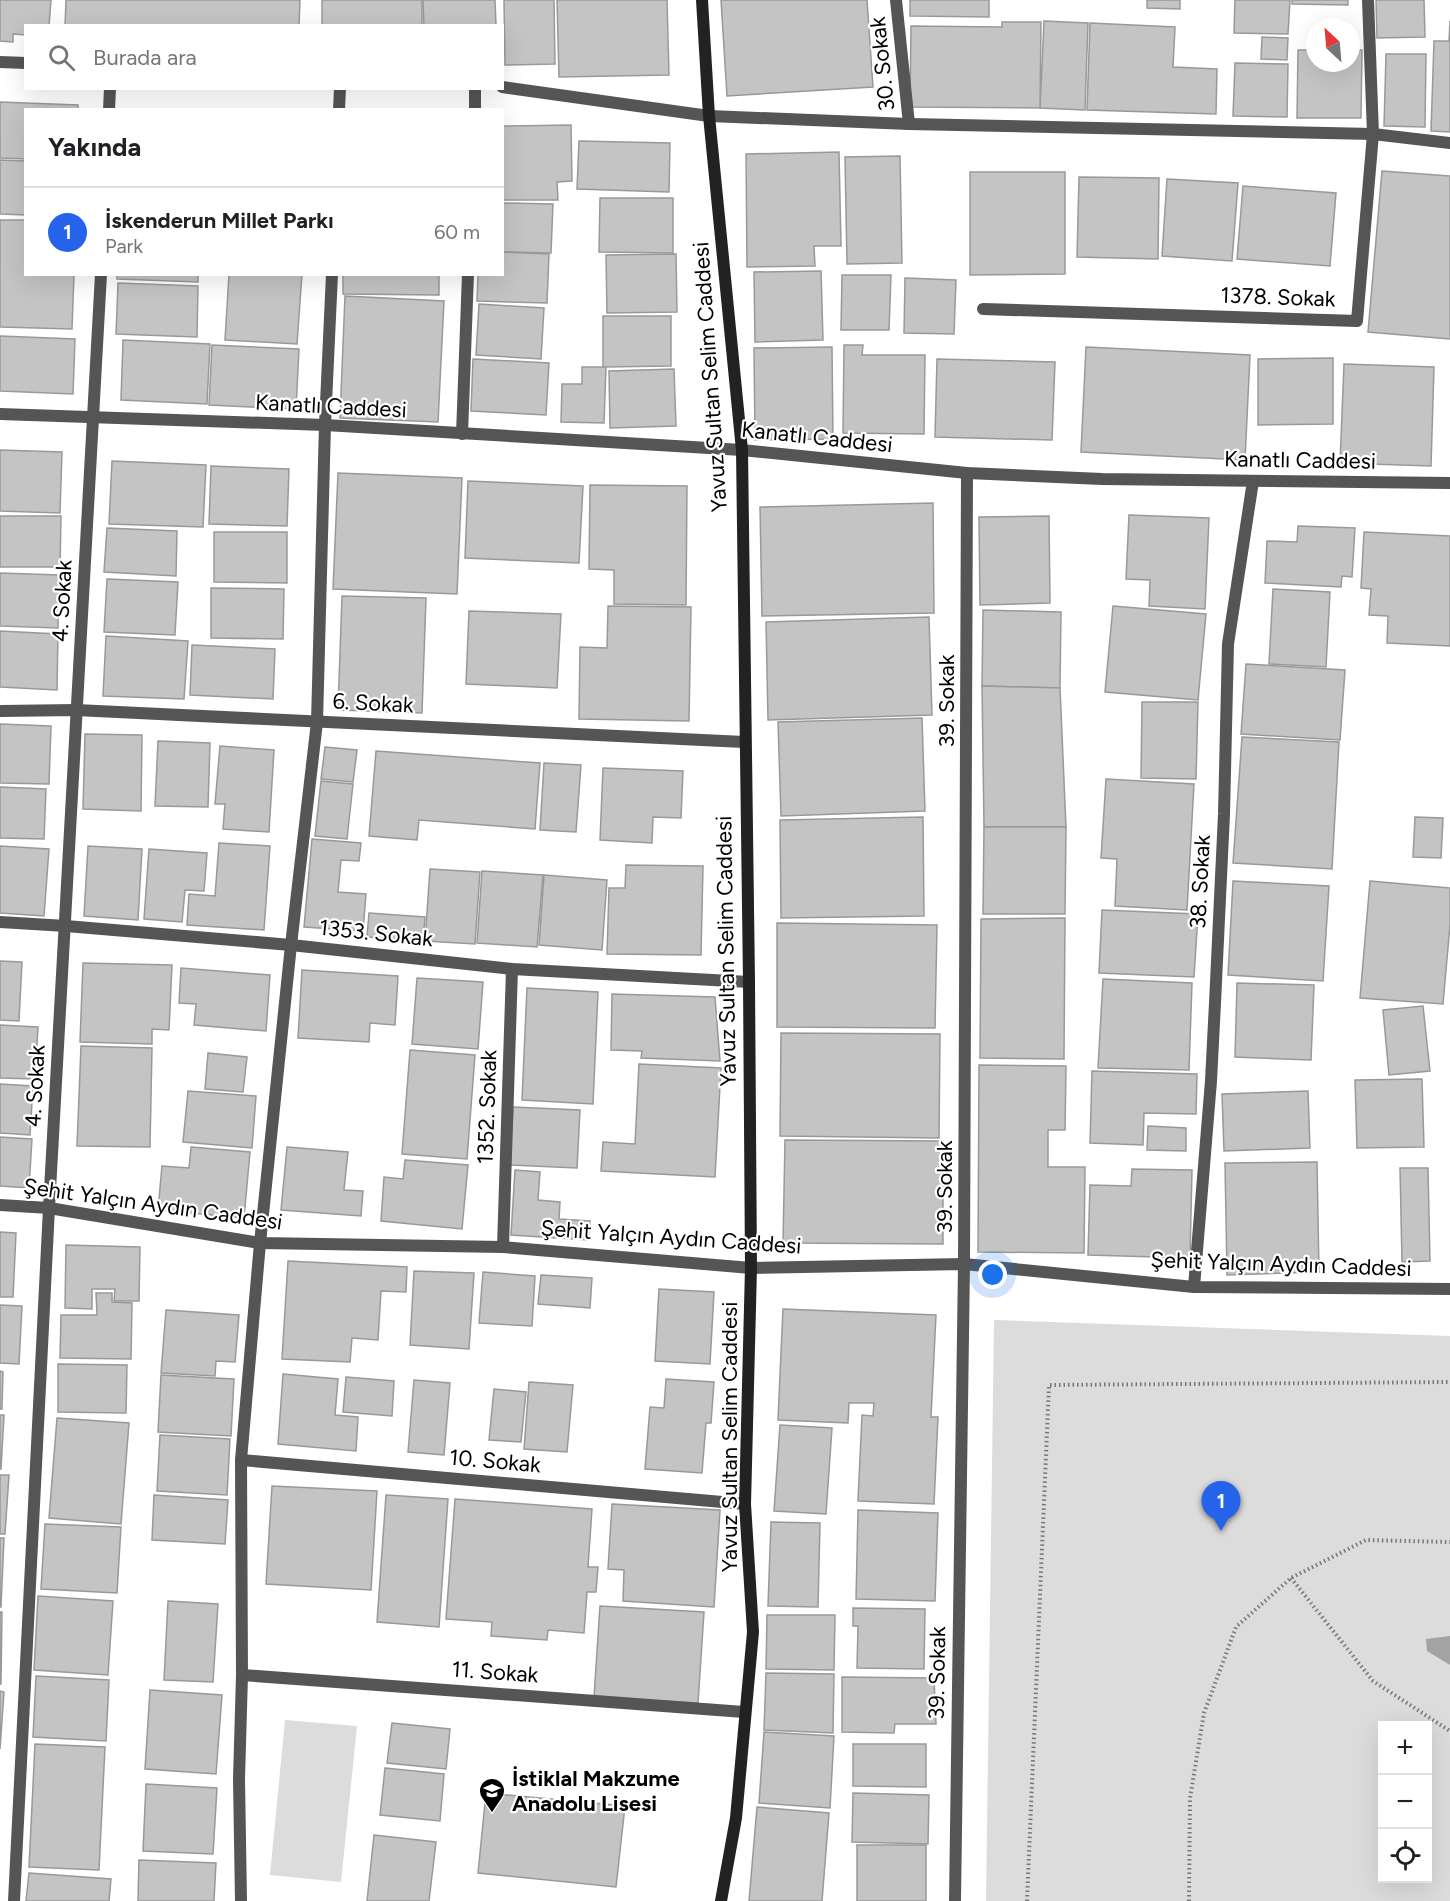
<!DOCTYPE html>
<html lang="tr">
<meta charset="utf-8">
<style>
body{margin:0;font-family:Figtree,sans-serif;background:#f6f6f6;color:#202124}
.controls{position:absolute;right:18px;bottom:18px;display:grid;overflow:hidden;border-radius:0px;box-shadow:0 6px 24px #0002}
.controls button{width:54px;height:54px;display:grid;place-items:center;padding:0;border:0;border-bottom:2px solid #e0e0e0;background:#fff;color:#202124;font:30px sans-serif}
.compass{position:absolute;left:1306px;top:18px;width:54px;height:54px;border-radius:50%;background:#fff;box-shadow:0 6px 24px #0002;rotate:334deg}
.you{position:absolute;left:993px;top:1275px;width:21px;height:21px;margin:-15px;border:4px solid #fff;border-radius:50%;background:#1a73e8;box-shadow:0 0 0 9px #1a73e833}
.badge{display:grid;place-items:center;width:39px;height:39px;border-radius:50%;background:#2563eb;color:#fff;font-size:20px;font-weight:700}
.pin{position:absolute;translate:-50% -50px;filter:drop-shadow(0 2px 3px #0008)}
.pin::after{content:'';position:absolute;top:32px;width:21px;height:18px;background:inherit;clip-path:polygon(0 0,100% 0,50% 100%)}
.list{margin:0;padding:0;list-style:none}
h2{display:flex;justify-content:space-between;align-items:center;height:78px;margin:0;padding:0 24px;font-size:26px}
h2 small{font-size:20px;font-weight:400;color:#757577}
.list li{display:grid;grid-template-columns:39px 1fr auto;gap:18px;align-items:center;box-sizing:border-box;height:90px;padding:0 24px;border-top:2px solid #e0e0e0}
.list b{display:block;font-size:22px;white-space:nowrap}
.list p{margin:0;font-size:20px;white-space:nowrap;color:#757577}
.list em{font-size:20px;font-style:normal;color:#757577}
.icon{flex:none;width:33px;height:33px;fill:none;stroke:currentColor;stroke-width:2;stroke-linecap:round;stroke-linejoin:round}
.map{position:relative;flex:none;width:1450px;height:1901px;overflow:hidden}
.search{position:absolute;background:#fff;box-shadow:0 6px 24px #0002;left:24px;top:24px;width:480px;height:66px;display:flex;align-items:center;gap:15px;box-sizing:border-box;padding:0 21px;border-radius:0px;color:#757577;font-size:22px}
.panel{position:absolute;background:#fff;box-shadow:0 6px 24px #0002;left:24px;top:108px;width:480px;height:168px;border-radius:0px}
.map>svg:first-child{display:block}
.green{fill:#dcdcdc;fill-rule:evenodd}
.water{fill:#a3a3a3}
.building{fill:#c4c4c4;stroke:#999;stroke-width:1.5}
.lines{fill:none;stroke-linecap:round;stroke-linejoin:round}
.path{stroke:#777;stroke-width:4;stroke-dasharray:1.5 3;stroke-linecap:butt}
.street{stroke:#555;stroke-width:12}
.secondary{stroke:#222;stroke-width:12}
.labels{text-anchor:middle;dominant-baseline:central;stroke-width:4.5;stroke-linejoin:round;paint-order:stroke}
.street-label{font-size:22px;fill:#000;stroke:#fff}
.poi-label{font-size:22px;font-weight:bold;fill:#000;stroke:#fff;text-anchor:start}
</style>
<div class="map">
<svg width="1450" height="1901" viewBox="0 0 1450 1901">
<rect width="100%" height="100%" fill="#fff"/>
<g class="green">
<path d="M994,1320L1450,1336V1901H986ZM1382,1726H1428V1878H1382Z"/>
<path d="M285,1720L357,1726L341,1882L270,1875Z"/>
</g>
<path class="water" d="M1450,1636V1665L1427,1651L1426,1639Z"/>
<g class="building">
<path d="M0,0H51L49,26H26V35L13,34V42L0,41Z"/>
<path d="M66,0H300L299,26H65Z"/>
<rect x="322" y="0" width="100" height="26"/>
<path d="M423,0H495L496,26H424Z"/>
<path d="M504,0H554L555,64L505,65Z"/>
<path d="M557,0H667L669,75L559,77Z"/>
<path d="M721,0H867L873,87L727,96Z"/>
<path d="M910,0H989V17L910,16Z"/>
<path d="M1147,0H1180V9L1147,8Z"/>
<path d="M1235,0H1290L1288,34L1234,33Z"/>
<path d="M1292,0H1348V5L1292,4Z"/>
<path d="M1376,0H1424L1425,37L1377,38Z"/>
<path d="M1044,21L1088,23L1085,110L1040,108Z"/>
<path d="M1450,21V132L1431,131L1434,41H1449Z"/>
<path d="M1002,22H1041L1040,108L910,107L911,26L1002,27Z"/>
<path d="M1090,23L1175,27L1173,67L1217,69L1216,114L1087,110Z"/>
<path d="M1262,37L1288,38L1287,60L1261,59Z"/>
<path d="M1298,50H1315V63H1351V50H1362L1361,118H1297Z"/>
<path d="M1386,54H1426L1425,127L1384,126Z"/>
<path d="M1235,63L1288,64L1287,117L1233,116Z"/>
<path d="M0,102L78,105V110H26V159L0,158Z"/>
<path d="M571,125L572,181L557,182L558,200H502V126Z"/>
<path d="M579,141L670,143L669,192L577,189Z"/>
<path d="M839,152L841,246H814L815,266L747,267L746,154Z"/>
<path d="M900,156L902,263L847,264L845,157Z"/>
<path d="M0,160L26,161V215L0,214Z"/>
<path d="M1382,171L1450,176V339L1368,332Z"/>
<path d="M970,172H1065V274L970,275Z"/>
<path d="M1079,177L1159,178L1158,259L1077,257Z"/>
<path d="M1167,179L1238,183L1232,261L1162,256Z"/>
<path d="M1243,186L1336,193L1330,266L1237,259Z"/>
<path d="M600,198H673V253L599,252Z"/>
<path d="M502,203L553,204L551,253L502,252Z"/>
<path d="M0,220H26V274H74L72,329L0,327Z"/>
<path d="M502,252L549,254L547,303L477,301L478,274H502Z"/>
<path d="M676,254L677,312L607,313L606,255Z"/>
<path d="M821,271L823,340L755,342L754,272Z"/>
<path d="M117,274H198V282L117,279Z"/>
<path d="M229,274H302L297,344L225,340Z"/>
<path d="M343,274H439V295L343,294Z"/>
<path d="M842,275H891L889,330H841Z"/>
<path d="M905,278L956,280L954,334L904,333Z"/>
<path d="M118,283L198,286L197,337L116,334Z"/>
<path d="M345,296L444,301L438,422L340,418Z"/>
<path d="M479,304L544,308L541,359L476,355Z"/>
<path d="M603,316H671V366L603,367Z"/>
<path d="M0,336L75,339L73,394L0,391Z"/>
<path d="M123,340L210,344L207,404L121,400Z"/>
<path d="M212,345L299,349L296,409L209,405Z"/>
<path d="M844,345H863L862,355H925L924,434L843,433Z"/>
<path d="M832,347L833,439L755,440L754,348Z"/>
<path d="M1086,347L1250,355L1245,460L1081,452Z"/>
<path d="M1333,358V424L1258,425V359Z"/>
<path d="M473,359L549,363L546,415L471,411Z"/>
<path d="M937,359L1055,362L1052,440L935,437Z"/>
<path d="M1344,364L1434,367L1431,466L1340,463Z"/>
<path d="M582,367H606L604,423L561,422L562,384H582Z"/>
<path d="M674,369L676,426L610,428L609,371Z"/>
<path d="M0,450L62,452L60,513L0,511Z"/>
<path d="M112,461L206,465L203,527L109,524Z"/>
<path d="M211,466L289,469L287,526L209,524Z"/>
<path d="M338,473L462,478L457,594L333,589Z"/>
<path d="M468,481L583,486L579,563L465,558Z"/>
<path d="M590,485L687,486L686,605L614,604V570L589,569Z"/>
<path d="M933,503L934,613L762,616L760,507Z"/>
<path d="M1129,515L1209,518L1205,609L1149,606L1150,580L1126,579Z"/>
<path d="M0,516H61L60,567H0Z"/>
<path d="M1049,516L1050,603L980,605L979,517Z"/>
<path d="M1298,526L1355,528L1352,577L1342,576L1341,587L1265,583L1267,541L1297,542Z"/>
<path d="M107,528L177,531L176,576L104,572Z"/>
<path d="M214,532H287V583L214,582Z"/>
<path d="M1364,532L1450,536V646L1387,643L1388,616L1369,615L1371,589L1361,588Z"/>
<path d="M0,573L59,575L58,628L0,626Z"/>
<path d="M107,579L178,582L175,635L104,632Z"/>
<path d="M211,588L284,589L283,639L211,638Z"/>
<path d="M1273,589L1330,592L1326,667L1269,664Z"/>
<path d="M342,596L426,598L422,713L338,710Z"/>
<path d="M608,606L691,607L689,721L579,719L580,647L607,648Z"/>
<path d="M1113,606L1206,614L1198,700L1105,692Z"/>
<path d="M983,610L1061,612L1060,688L982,686Z"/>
<path d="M469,611L561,614L557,688L466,684Z"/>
<path d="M929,617L932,715L768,720L766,622Z"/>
<path d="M0,631L58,634L57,690L0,687Z"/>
<path d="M106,636L188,641L184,699L103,696Z"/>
<path d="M192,645L275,649L273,699L190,695Z"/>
<path d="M1246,664L1345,670L1340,740L1241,734Z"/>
<path d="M982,686L1060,688L1066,827H984Z"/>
<path d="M1142,702H1198L1196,779L1141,778Z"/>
<path d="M922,718L925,811L781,816L778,722Z"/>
<path d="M0,724L51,726L49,784L0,783Z"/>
<path d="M85,734L142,735L141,811L83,809Z"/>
<path d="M1242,737L1339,742L1332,869L1233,863Z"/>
<path d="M158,741L210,743L208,807L155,806Z"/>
<path d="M220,746L274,750L269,832L223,829L225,804H215Z"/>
<path d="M325,747L357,750L353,782L321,779Z"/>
<path d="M376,751L540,763L535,829L419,820L417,840L369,836Z"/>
<path d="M544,763L581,765L576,832L540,830Z"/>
<path d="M603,768L683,771L681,818L653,817L652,843L600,840Z"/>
<path d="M1106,779L1194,784L1187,910L1115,906L1117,859L1101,858Z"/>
<path d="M321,781L353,784L347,839L315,836Z"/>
<path d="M0,787L46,789L44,839L0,838Z"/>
<path d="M923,817L924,916L781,918L780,820Z"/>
<path d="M1415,817L1443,818L1441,858L1413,857Z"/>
<path d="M984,827H1066L1065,914H983Z"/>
<path d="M312,839L361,843L359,861L341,860L338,892L366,894L363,931L304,927Z"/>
<path d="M219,843L270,846L264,930L187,925L189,894L215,896Z"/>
<path d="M0,846L49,849L44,916L0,913Z"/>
<path d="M88,846L142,849L138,920L84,916Z"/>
<path d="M149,849L207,853L204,891L185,890L182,922L144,919Z"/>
<path d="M626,865L703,866L701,955L607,954L609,888H625Z"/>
<path d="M430,869L480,872L475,944L425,941Z"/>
<path d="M482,871L543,875L537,947L477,943Z"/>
<path d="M544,875L607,880L602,950L539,945Z"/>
<path d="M1233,881L1329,886L1323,981L1228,975Z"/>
<path d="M1370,881L1450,888V925L1443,1004L1360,998Z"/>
<path d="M1102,910L1198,914L1194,977L1099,973Z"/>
<path d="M369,913L425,917L423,941L367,937Z"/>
<path d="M1065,918L1064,1059L980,1058L981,919Z"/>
<path d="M777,923L937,925L935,1028L777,1027Z"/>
<path d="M0,961L22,962L19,1021L0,1020Z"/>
<path d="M83,963L172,965L169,1030L152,1029V1044L80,1042Z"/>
<path d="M181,968L270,975L266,1031L194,1025L196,1004L179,1003Z"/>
<path d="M302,970L398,976L395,1025L370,1023L369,1042L298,1038Z"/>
<path d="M417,978L483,982L478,1049L412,1044Z"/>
<path d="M1103,979L1192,983L1189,1070L1098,1068Z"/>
<path d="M1237,983L1314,985L1311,1060L1235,1057Z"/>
<path d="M527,988L598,992L593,1104L522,1100Z"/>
<path d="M612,994L715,997L720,1061L641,1058L642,1051L611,1050Z"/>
<path d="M1423,1006L1430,1071L1389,1075L1383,1010Z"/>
<path d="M0,1025L38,1027L35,1079L0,1078Z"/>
<path d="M781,1033L940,1034L939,1138L780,1136Z"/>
<path d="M81,1046L152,1048L150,1147L77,1146Z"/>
<path d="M410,1050L475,1055L467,1159L402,1154Z"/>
<path d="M208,1053L247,1057L243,1092L205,1089Z"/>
<path d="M639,1064L721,1068L715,1177L601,1171L603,1142L635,1144Z"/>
<path d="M979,1065L1066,1066L1065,1130H1048V1167H1085L1084,1253L978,1252Z"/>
<path d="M1092,1071L1197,1074L1196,1114L1144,1113L1143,1145L1090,1143Z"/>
<path d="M1422,1079L1424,1147L1357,1148L1355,1080Z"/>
<path d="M0,1084L33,1086L30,1135L0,1133Z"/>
<path d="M188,1091L256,1096L252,1148L183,1142Z"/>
<path d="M1308,1091L1310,1148L1224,1151L1222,1094Z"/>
<path d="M513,1107L580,1110L577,1168L510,1165Z"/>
<path d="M1148,1126L1186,1128V1151L1147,1150Z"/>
<path d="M0,1137L32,1139L29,1188L0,1186Z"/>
<path d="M785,1140L943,1141V1244L783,1243Z"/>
<path d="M191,1147L250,1152L244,1218L158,1210L162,1166L189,1168Z"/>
<path d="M287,1147L348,1152L344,1190L363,1191L361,1216L281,1210Z"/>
<path d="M405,1160L468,1165L462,1229L381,1221L384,1177L403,1179Z"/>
<path d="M1317,1162L1319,1272L1227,1275L1225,1163Z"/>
<path d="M1400,1168H1428L1430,1261L1402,1262Z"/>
<path d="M1132,1169L1192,1170L1190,1258L1088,1255L1090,1185L1131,1186Z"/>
<path d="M515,1170L540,1172L538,1200L560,1202L559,1219L590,1221L589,1240L511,1235Z"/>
<path d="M0,1232L16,1233L13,1297H0Z"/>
<path d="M66,1245L140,1247L139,1301H114L115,1289H92V1309L65,1308Z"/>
<path d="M288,1261L407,1267L406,1292L381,1291L378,1340L352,1338L350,1362L282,1359Z"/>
<path d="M414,1271L474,1273L469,1349L410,1345Z"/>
<path d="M483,1272L535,1276L532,1326L479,1323Z"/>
<path d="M541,1275L592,1278L590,1308L538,1304Z"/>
<path d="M659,1289L714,1292L710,1364L655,1361Z"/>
<path d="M96,1293H112V1302L132,1303L131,1359L60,1358L61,1315H97Z"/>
<path d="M0,1305L22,1306L19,1364L0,1363Z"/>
<path d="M783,1309L936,1315L931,1417H938L934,1504L858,1501L862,1415L873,1416L874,1403H849L848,1423L778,1420Z"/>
<path d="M166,1310L239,1315L235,1362L216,1361L215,1376L161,1373Z"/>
<path d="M58,1364L127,1365L126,1413L58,1412Z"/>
<path d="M0,1371L3,1372L2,1409H0Z"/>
<path d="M283,1374L338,1379L335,1415L358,1417L356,1451L278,1444Z"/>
<path d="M161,1375L234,1379L231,1436L158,1432Z"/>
<path d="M346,1377L394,1381L392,1416L343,1412Z"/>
<path d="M666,1379L714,1382L711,1423H706L702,1473L645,1469L650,1407L664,1408Z"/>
<path d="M414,1380L450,1383L444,1455L408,1452Z"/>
<path d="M529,1382L573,1385L567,1452L524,1449Z"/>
<path d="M494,1389L526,1392L521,1442L489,1440Z"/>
<path d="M0,1415H4L1,1469H0Z"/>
<path d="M57,1418L129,1423L121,1524L49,1518Z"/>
<path d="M780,1425L832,1428L826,1514L774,1511Z"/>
<path d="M160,1435L230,1439L227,1495L157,1491Z"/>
<path d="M0,1475H9L5,1534H0Z"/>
<path d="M272,1486L377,1491L371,1590L266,1584Z"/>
<path d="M154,1495L228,1500L225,1544L152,1540Z"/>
<path d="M386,1495L448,1499L439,1627L377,1622Z"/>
<path d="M455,1499L592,1509L588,1567H598L596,1592H587L584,1633L548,1630L547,1640L491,1636L492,1622L446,1619Z"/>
<path d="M612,1504L720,1510L714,1607L623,1601L624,1570L608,1569Z"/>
<path d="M858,1510L938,1513L935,1601L856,1599Z"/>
<path d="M771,1522L820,1523L818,1607L768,1606Z"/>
<path d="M45,1524L121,1527L117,1593L41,1589Z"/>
<path d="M0,1538H4L1,1607H0Z"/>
<path d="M38,1596L113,1601L108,1675L34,1670Z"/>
<path d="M168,1601L218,1604L213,1682L164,1680Z"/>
<path d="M600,1606L704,1612L698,1703L594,1697Z"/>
<path d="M853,1608L925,1609L924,1669L857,1668L858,1626H853Z"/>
<path d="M0,1612H2L1,1684H0Z"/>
<path d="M767,1615H835L834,1670L766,1669Z"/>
<path d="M766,1673L834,1674L833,1733L764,1730Z"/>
<path d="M36,1676L109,1680L106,1741L33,1737Z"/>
<path d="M842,1677L934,1678L936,1724H895L894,1733L842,1732Z"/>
<path d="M150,1690L222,1695L216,1774L145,1769Z"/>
<path d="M0,1691L4,1692L0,1749Z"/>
<path d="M392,1723L450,1729L446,1769L387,1763Z"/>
<path d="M764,1732L834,1736L830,1808L759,1803Z"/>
<path d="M35,1744L105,1747L99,1870L29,1867Z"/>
<path d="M853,1744H926V1787L853,1786Z"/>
<path d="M385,1768L444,1774L440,1821L380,1815Z"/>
<path d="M146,1784L217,1788L213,1854L143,1851Z"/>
<path d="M486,1793L625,1806L616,1887L478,1873Z"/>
<path d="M853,1793L929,1795L928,1844L852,1842Z"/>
<path d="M757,1807L829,1813L822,1901H749Z"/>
<path d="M374,1835L436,1842L429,1901H367Z"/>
<rect x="857" y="1845" width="69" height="56"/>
<path d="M139,1860L216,1863L214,1901H138Z"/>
<path d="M29,1873L111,1879L109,1901H26Z"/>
</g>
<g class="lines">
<g class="path">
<path d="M1291,1578L1373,1681L1450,1731"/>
<path d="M1027,1901L1049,1385L1450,1382"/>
<path d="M1189,1901L1190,1798L1204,1713L1236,1627L1291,1578L1366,1540L1450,1542"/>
</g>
<g class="street">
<path d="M896,0L909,124"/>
<path d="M0,62L26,63"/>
<path d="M502,87L709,116L909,124L1373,134L1450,143"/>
<path d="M109,110L110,88"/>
<path d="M339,110L340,88"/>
<path d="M475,110V88"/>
<path d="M983,309L1357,321L1373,134L1368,0"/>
<path d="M0,414L325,425L742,450L967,473L1102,479L1450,483"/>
<path d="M462,434L468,274"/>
<path d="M0,711L76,710L744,742"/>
<path d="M0,922L66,926L291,945L512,969L749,982"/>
<path d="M0,1205L49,1208L260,1243L503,1247L751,1268L964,1264L1194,1287L1450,1289"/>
<path d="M503,1247L512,969"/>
<path d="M1194,1287L1211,1081L1215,1003L1224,814L1228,644L1253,481"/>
<path d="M241,1460L745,1504"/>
<path d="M242,1675L744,1712"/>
<path d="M14,1901L49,1208L101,274"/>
<path d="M241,1901L239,1779L242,1675L241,1460L260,1243L291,945L317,722L325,425L332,274"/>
<path d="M955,1901L964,1264L967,473"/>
</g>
<path class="secondary" d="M702,0L709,116L742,450L749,982L751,1268L745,1504L753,1632L736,1818L721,1901"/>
</g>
<defs>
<symbol id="school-pin" viewBox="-11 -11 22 30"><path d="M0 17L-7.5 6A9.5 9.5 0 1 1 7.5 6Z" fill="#000" stroke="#fff"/><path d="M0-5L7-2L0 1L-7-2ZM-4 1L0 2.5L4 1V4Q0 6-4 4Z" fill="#fff"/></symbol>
</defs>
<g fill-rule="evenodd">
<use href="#school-pin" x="477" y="1776" width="30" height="40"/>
</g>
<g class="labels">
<g class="street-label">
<text transform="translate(882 64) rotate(-96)">30. Sokak</text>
<text transform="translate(1278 297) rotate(2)">1378. Sokak</text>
<text transform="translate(710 377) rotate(-94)">Yavuz Sultan Selim Caddesi</text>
<text transform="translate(331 406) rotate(3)">Kanatlı Caddesi</text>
<text transform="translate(817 437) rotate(6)">Kanatlı Caddesi</text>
<text transform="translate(1300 460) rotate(1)">Kanatlı Caddesi</text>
<text transform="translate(62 601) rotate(-87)">4. Sokak</text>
<text transform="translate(946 701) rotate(-90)">39. Sokak</text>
<text transform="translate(373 703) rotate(3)">6. Sokak</text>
<text transform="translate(1200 882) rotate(-87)">38. Sokak</text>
<text transform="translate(376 933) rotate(6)">1353. Sokak</text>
<text transform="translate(726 951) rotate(-91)">Yavuz Sultan Selim Caddesi</text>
<text transform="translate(35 1086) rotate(-87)">4. Sokak</text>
<text transform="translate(487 1107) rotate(-88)">1352. Sokak</text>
<text transform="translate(944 1187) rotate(-90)">39. Sokak</text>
<text transform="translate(153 1204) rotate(8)">Şehit Yalçın Aydın Caddesi</text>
<text transform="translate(671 1237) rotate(4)">Şehit Yalçın Aydın Caddesi</text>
<text transform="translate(1281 1264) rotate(2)">Şehit Yalçın Aydın Caddesi</text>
<text transform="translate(729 1437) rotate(-90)">Yavuz Sultan Selim Caddesi</text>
<text transform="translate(495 1461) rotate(5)">10. Sokak</text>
<text transform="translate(495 1672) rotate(4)">11. Sokak</text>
<text transform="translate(937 1673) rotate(-89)">39. Sokak</text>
</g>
<g class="poi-label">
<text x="512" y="1778">İstiklal Makzume<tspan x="512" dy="25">Anadolu Lisesi</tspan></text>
</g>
</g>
</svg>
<div class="controls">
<button>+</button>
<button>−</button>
<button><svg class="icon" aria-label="locate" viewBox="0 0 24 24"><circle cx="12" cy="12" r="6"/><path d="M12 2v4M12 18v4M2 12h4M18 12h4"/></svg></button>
</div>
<svg class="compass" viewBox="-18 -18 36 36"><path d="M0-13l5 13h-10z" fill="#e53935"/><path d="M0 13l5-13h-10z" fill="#757577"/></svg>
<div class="you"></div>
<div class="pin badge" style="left:1221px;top:1531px">1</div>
<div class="search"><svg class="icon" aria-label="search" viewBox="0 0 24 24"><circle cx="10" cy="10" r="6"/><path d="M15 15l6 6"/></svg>Burada ara</div>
<section class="panel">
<h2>Yakında<small></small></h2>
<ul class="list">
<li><span class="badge">1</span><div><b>İskenderun Millet Parkı</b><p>Park</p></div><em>60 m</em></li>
</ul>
</section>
</div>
